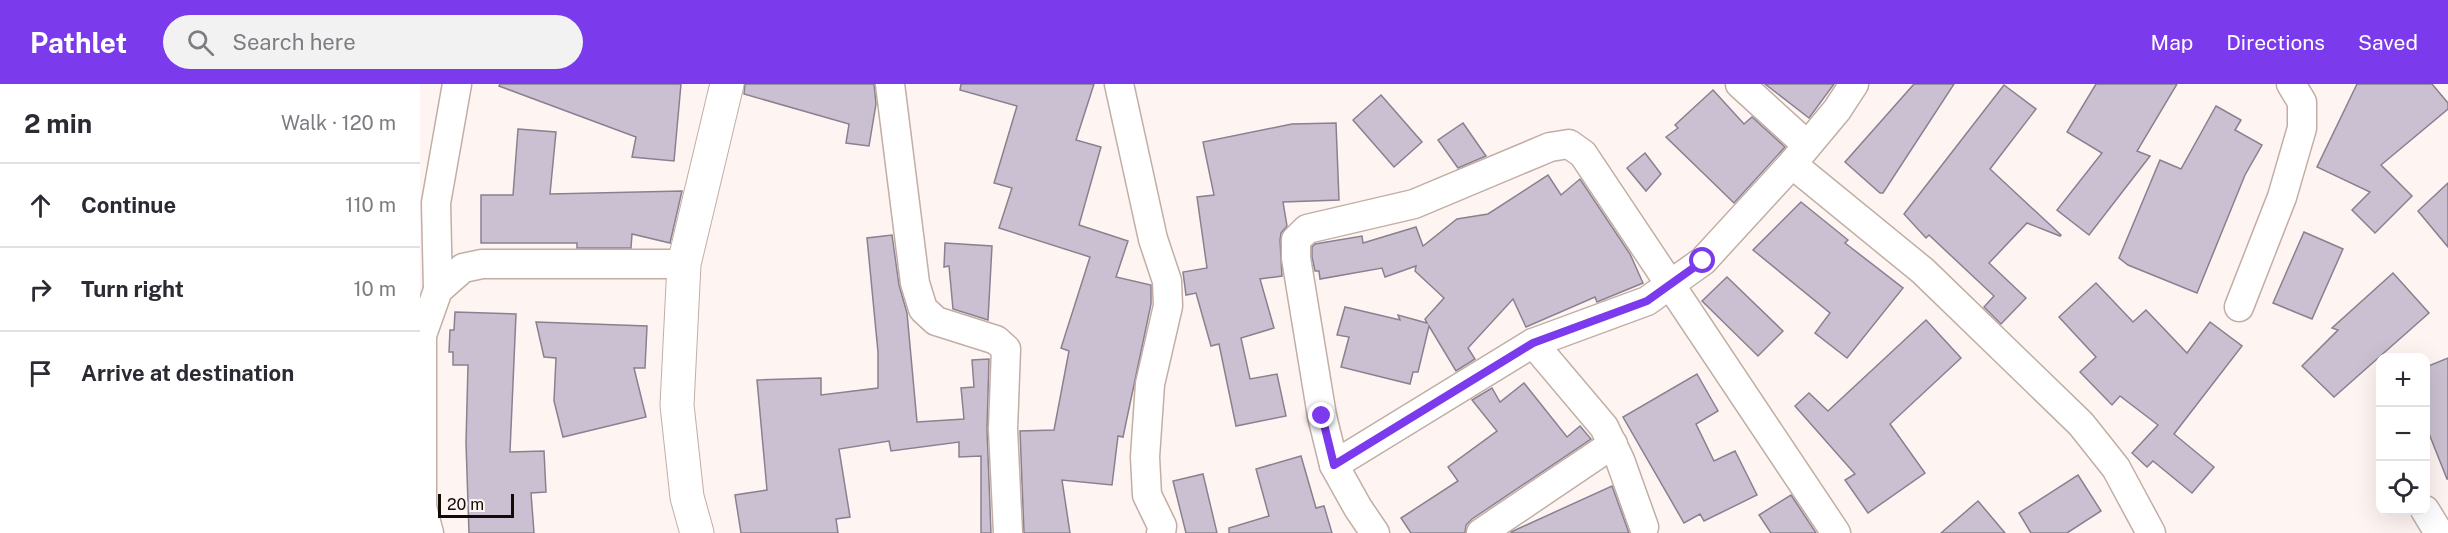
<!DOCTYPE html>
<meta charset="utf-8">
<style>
body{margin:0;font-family:"Public Sans",sans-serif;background:#f2f2f3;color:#2b2b33}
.controls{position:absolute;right:18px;bottom:18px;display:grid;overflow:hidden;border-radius:12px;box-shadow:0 6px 24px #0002}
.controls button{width:54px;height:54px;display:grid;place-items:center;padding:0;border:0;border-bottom:2px solid #e1e1e2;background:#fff;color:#2b2b33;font:30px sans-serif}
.scale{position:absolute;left:18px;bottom:15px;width:76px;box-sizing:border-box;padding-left:6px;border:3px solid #110b08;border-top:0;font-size:16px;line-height:21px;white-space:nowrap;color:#110b08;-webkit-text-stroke:4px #fef5f2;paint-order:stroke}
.stop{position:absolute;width:18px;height:18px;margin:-14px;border:4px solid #7c3aed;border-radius:50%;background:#fff}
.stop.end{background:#7c3aed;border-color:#fff;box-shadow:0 2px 6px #0008}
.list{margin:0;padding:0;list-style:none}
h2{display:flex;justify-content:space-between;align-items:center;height:78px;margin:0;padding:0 24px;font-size:26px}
h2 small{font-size:20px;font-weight:400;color:#7c7c81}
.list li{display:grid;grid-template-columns:39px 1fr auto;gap:18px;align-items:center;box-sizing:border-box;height:84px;padding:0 24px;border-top:2px solid #e1e1e2}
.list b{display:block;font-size:22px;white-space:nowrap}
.list em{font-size:20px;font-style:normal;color:#7c7c81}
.icon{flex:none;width:33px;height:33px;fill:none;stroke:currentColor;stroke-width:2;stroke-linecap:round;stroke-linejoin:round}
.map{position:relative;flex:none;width:2028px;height:449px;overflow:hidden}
header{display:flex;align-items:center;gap:36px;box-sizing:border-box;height:84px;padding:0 30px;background:#7c3aed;color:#fff}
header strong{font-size:28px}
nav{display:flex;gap:33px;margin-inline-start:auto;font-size:21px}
.search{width:420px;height:54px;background:#f2f2f3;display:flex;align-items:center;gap:15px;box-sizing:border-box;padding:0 21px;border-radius:33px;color:#7c7c81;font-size:22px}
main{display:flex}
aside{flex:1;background:#fff}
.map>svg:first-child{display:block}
.building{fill:#cac0d1;stroke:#898090;stroke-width:1.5}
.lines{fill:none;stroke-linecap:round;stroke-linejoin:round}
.street-casing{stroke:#c1aea5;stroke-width:31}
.secondary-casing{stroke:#c1aea5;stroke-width:35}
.street{stroke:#fff;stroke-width:28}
.secondary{stroke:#fff;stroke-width:33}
.route{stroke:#7c3aed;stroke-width:8}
</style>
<header>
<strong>Pathlet</strong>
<div class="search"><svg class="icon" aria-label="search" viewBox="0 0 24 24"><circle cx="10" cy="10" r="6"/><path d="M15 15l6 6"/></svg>Search here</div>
<nav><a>Map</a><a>Directions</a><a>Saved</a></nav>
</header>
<main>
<aside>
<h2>2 min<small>Walk · 120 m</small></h2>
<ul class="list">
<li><svg class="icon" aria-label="ahead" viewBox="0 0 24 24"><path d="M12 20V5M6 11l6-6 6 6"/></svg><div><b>Continue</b></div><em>110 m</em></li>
<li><svg class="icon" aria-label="right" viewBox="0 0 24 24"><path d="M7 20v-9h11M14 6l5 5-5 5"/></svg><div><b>Turn right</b></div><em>10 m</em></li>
<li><svg class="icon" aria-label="arrive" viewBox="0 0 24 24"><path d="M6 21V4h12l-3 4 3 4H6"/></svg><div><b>Arrive at destination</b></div></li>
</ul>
</aside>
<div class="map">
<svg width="2028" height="449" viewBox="0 0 2028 449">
<rect width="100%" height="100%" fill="#fef5f2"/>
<g class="building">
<path d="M80,0H261L254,77L212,73L216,53L79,2Z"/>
<path d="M325,0H454L456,20L449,62L426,59L429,40L324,10Z"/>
<path d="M541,0H674L656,56L681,63L659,141L708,157L696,193L731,201V220L703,353L698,352L692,401L642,396L650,449H604L600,347L634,346L649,267L641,264L670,173L579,144L592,104L574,99L597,22L540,6Z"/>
<path d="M1345,0H1414L1389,34Z"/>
<path d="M1494,0H1534L1463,109H1460L1425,78Z"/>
<path d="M1676,0H1757L1717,67L1730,72L1669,151L1637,126L1682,69L1647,48Z"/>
<path d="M1937,0H2012L2028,19V25L1961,81L1992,112L1955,149L1932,126L1950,108L1897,83Z"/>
<path d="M1584,1L1616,25L1570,85L1641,151L1640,152L1607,139L1569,179L1606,214L1581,240L1564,223L1574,212L1509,151L1506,154L1484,130Z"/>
<path d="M1293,6L1324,40L1332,33L1365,63L1314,119L1246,53L1258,44L1255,41Z"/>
<path d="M961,11L1002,58L974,83L933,36Z"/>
<path d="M1796,22L1821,36L1815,46L1842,61L1825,91L1777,209L1708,181L1699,174L1740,76L1761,85Z"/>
<path d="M916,39L919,116L863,118L867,142L861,149L860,156L862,192L840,195L854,244L821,254L830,295L857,290L866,332L816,342L799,260L791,262L776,209L766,211L763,188L787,184L777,113L794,111L783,58L872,40Z"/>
<path d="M1043,39L1066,72L1038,84L1018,56Z"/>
<path d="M98,45L136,48L130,110L262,107L250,159L212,150L211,164H157V159H61V111H93Z"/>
<path d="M1225,69L1241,90L1226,107L1207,84Z"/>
<path d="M1128,91L1141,111L1160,95L1210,170L1223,199L1177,218L1175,213L1106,243L1093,215L1048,264L1055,275L1036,287L1009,242L998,288H993L990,300L921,283L929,253L917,251L925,223L980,236L978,231L1007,239L1005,235L1024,214L995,187L996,182L965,193L962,184L900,195L899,187H895L892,173V163L895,160L942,152L943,159L996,143L1003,162L1037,135L1068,130Z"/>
<path d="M2028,99V163L1998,127Z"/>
<path d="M1381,118L1428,156L1425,159L1483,204L1427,274L1395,249L1410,229L1333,166Z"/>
<path d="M1884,148L1923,165L1892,235L1853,219Z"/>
<path d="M472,151L479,201L487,229L497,338L544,335L541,304L554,303L552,276L569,275L567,346L571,449H561V372L539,373V358L471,367L469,357L419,365L430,433L416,435L418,449H321L315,411L347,406L337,296L401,294V311L458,304V268L447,154Z"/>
<path d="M525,159L572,162L568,236L533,225L529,182L524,183Z"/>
<path d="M1973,189L2009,229L1914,313L1882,282L1918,246L1912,244Z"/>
<path d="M1307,193L1363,247L1338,272L1282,217Z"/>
<path d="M1676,199L1713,238L1726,226L1767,269L1790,238L1822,262L1754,350L1794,383L1772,409L1733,377L1727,383L1712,369L1738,341L1700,312L1692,321L1660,288L1676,273L1639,233Z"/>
<path d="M35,228L96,230L90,368L124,367L126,408L111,409L114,449H49L46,359L48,281H33V268H29L30,246H34Z"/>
<path d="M1506,236L1541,274L1470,340L1505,389L1448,429L1425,396L1435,390L1375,322L1389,309L1408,327Z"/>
<path d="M116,238L227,242L225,284H214L226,333L143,353L134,317L136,274L124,273Z"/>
<path d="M2028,274V395H2027L2006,342V283Z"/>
<path d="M1277,290L1298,327L1276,340L1294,377L1315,367L1337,411L1284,437L1280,430L1264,439L1203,333Z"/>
<path d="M1104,299L1147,353L1160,342L1171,355L1052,435L1046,441L1045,449H991L981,434L1038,397L1028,383L1077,347L1052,316L1072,304L1080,318Z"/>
<path d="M881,372L896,424L904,422L912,449H809V444L849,432L836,385Z"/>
<path d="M783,390L797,449H766L753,397Z"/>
<path d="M1658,391L1681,427L1647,449H1611L1599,429Z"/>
<path d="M1192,402L1209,449H1091V448Z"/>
<path d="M1371,411L1396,449H1351L1339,431Z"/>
<path d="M1558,417L1585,449H1521Z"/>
</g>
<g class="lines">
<defs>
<g id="street">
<path d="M470,0L495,199L503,225L516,237L576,256L586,265L583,345L588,449"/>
<path d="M699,0L733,155L747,197L748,222L730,300L725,373L727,411L742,442L741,449"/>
<path d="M1320,0L1387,61"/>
<path d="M1372,80L1503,187L1661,340L1696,384L1731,449"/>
<path d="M18,206L16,119L37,0"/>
<path d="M1819,223L1862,113L1882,44V18L1871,0"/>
<path d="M1113,259L1184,343L1200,376L1224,443"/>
<path d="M914,381L1113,259L1227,217L1283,177L1372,80L1417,26L1434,0"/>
<path d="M2005,426L2019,449"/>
<path d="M9,449L2,423V251L18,206L43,184L62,180H264"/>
<path d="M955,449L938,424L914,381L902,332L876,174V156L887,145L994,120L1130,63L1149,60L1163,70L1416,449"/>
<path d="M1061,449L1193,360"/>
</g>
<path id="secondary" d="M277,449L267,413L257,321L264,180L307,0"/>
</defs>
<use href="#street" class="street-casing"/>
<use href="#secondary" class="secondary-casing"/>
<use href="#street" class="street"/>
<use href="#secondary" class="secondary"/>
</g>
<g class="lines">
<path class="route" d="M902,332L914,381L1113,259L1227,217L1283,177"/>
</g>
</svg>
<div class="controls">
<button>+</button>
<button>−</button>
<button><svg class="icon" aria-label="locate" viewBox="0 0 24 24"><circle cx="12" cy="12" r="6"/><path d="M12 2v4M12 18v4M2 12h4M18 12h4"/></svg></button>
</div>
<div class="scale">20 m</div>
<div class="stop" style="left:1283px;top:177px"></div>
<div class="stop end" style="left:902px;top:332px"></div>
</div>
</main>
